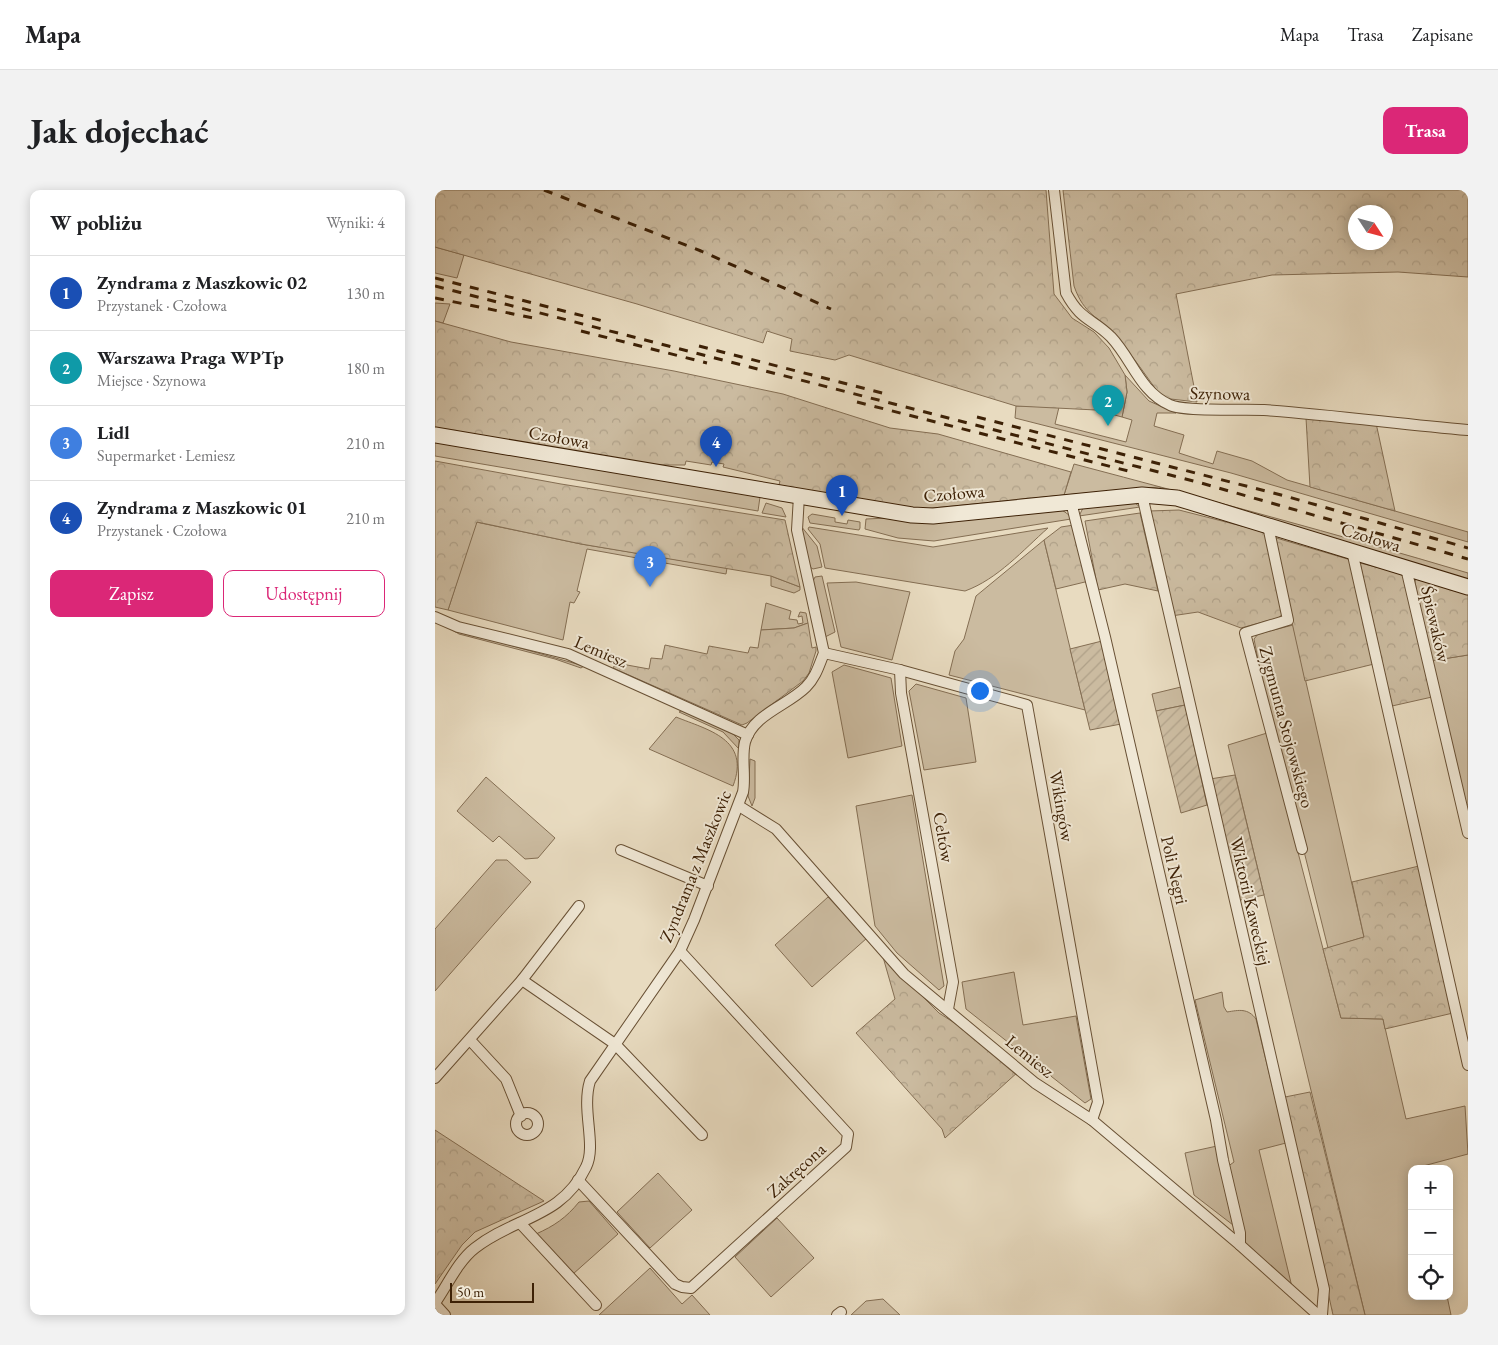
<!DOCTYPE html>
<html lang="pl">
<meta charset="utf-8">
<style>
body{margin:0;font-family:"EB Garamond",serif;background:#f2f2f2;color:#202124}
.controls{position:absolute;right:15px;bottom:15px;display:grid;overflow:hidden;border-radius:10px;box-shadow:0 2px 12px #0003}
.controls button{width:45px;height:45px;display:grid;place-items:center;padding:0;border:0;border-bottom:1px solid #e0e0e0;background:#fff;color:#202124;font:25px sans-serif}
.compass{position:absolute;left:913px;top:15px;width:45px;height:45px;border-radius:50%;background:#fff;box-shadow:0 2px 12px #0003;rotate:126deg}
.scale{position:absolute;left:15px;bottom:12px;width:84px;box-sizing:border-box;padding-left:5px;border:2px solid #3d2106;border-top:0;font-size:14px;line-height:18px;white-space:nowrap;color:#3d2106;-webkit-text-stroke:4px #f0e8d6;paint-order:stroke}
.you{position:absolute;left:544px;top:500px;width:18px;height:18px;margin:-12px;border:4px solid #fff;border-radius:50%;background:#1a73e8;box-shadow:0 0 0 8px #1a73e833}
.badge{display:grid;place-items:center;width:32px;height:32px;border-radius:50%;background:#db2777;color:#fff;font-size:16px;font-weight:700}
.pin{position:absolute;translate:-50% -41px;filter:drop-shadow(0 1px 2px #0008)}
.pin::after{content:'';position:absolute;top:26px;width:18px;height:15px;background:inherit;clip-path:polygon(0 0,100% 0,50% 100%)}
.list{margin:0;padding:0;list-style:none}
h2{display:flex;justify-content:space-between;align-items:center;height:65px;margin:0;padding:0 20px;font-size:21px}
h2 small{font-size:16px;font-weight:400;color:#757577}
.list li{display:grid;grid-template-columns:32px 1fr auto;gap:15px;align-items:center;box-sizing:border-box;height:75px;padding:0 20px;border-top:1px solid #e0e0e0}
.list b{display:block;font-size:19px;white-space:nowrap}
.list p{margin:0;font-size:16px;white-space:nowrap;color:#757577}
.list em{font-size:16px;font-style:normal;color:#757577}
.actions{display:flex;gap:10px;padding:15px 20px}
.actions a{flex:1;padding:11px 0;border:1px solid #db2777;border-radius:10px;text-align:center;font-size:18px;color:#db2777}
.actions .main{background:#db2777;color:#fff}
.icon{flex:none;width:28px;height:28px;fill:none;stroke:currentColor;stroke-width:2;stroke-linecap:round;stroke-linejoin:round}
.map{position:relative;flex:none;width:1033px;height:1125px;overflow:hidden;border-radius:10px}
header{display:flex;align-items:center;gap:30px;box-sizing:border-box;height:70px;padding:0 25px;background:#fff;border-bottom:1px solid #e0e0e0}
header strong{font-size:24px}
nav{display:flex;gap:28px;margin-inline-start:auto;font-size:18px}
.intro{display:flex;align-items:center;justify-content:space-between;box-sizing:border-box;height:120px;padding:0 30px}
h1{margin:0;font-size:35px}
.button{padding:12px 22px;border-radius:10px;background:#db2777;color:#fff;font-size:18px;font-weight:700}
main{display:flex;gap:30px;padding:0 30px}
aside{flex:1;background:#fff;border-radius:10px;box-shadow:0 2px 12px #0003}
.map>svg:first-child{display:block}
.grass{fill:#cbbba0;stroke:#846e53}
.forest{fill:url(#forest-crowns);stroke:#846e53;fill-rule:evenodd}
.garden{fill:url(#garden-furrows);stroke:#846e53}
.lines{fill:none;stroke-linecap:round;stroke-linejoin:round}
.street-casing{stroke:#685034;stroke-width:12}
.secondary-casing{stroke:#3d2106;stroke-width:17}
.street{stroke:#f0e8d6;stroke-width:10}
.secondary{stroke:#f0e8d6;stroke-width:15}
.rail{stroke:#3d2106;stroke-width:3;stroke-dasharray:9 9;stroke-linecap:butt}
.labels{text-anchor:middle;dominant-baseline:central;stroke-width:4;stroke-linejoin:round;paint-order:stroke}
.street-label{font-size:18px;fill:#3d2106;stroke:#f0e8d6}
</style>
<header>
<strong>Mapa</strong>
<nav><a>Mapa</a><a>Trasa</a><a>Zapisane</a></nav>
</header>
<div class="intro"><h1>Jak dojechać</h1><a class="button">Trasa</a></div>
<main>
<aside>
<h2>W pobliżu<small>Wyniki: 4</small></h2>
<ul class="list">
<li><span class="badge" style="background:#1a4fb4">1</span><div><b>Zyndrama z Maszkowic 02</b><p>Przystanek · Czołowa</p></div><em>130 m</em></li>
<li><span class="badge" style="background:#0f9aa8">2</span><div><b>Warszawa Praga WPTp</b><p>Miejsce · Szynowa</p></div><em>180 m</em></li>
<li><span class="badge" style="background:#3f7fe0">3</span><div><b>Lidl</b><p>Supermarket · Lemiesz</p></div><em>210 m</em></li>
<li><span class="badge" style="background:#1a4fb4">4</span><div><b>Zyndrama z Maszkowic 01</b><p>Przystanek · Czołowa</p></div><em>210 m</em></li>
</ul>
<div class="actions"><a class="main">Zapisz</a><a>Udostępnij</a></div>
</aside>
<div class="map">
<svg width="1033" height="1125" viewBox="0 0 1033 1125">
<defs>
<pattern id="forest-crowns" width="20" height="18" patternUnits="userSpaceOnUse" patternTransform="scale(1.25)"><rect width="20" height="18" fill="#cbbba0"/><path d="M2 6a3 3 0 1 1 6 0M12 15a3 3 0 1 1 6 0" fill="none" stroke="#afa088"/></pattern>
<pattern id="garden-furrows" width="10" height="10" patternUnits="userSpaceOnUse" patternTransform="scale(1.25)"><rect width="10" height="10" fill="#cbbba0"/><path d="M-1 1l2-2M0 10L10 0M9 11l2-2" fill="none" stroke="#afa088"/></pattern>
</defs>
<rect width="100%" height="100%" fill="#e8dbc0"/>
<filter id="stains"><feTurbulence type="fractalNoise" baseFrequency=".004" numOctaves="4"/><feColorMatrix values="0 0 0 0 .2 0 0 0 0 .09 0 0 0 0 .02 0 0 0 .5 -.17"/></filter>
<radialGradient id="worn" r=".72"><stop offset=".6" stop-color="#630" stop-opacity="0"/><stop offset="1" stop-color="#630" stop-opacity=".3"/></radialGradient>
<g class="grass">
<path d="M0,57L29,65L22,88L0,83Z"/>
<path d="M0,113L15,114L8,133L0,131Z"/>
<path d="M690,185L714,211L741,223H722L719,236L749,245L744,263L778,274L782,261L817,271L852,290L1033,342V352L796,283L580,228L581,216L624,217L620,234L691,252L697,230L687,227L692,202Z"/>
<path d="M0,250L325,307L323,321L0,266Z"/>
<path d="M639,274C771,309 902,344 1033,383V390L724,297L629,305Z"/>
<path d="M331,313L347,318L351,327L327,323Z"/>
<path d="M700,313L705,317L644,326L648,318Z"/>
<path d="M627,320L634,325L636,329L499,351L463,348L430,339L431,329Z"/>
<path d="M377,324L400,328V332L412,334L413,330L425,332V338L424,340L375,333L373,327Z"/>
<path d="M41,332L146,354L292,378L291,384L152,359L142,401L145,402L139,413L135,412L128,450L13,420Z"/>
<path d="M366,336L382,356L387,377L378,379L375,377Z"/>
<path d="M374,337L498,357L613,338C588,360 563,389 530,401L390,378L385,354L373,339Z"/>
<path d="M609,350L650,520L514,485L520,461L529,449L541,406Z"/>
<path d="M336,386L365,397V400L359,403L336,396Z"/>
<path d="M387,386L400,442L390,447L378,391L380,387Z"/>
<path d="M421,392L475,402L457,470L406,457L392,393Z"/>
<path d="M331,413L356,421L354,429L362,430L363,434L368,433L367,426L363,427L365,422L371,423L373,433L359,438L326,440Z"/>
<path d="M858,435L929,747L893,758L828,496L819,449L823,444Z"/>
<path d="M14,438L149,476L146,478L120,469L24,444Z"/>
<path d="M1033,465V615H1031L995,471Z"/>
<path d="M409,475L456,488L467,556L413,568L397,482Z"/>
<path d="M481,494L531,508L541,572L489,580L474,501Z"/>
<path d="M746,497L750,515L721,521L717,504Z"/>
<path d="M248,520L298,544L304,550V559L288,542L244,522Z"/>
<path d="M241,527C273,540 316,549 298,596L214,559Z"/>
<path d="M832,543L906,828L948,829L971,929L1030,916L1033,964L977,979V1106H1012L1016,1125H930L793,555Z"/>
<path d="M315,569L320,571V608L317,616L313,606Z"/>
<path d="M51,587L120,648L103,668L90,669L64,646L58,652L22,621Z"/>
<path d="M477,605L509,796L504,800L462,763L440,736L421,616Z"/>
<path d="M61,670H72L96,692L0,801V739Z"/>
<path d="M393,707L432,748L377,797L340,755Z"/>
<path d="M579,782L588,835L641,826L656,909L650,913L531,819L527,792Z"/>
<path d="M787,802L789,817L792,822C804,820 813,818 821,829L851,953L824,960L857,1097L811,1055L792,977L799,972L760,810Z"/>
<path d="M782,956L798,1035L759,1005L750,963Z"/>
<path d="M223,983L257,1020L215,1058L182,1022Z"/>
<path d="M154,1011L183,1044L138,1084L101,1044C119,1036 131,1028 144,1012Z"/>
<path d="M342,1028L379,1068L336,1107L300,1067Z"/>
<path d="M215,1078L247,1114L257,1105L275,1125H164Z"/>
<path d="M448,1109L465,1125H416L431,1111Z"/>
</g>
<g class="forest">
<path d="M0,0H611L619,104L637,128L659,142L674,158L690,185L692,202L687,227L661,220L581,216L414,165L400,170L355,161L357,149L332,141L328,153L202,114L0,57Z"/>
<path d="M628,0H1033V87L963,82L837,85L741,104L762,212L727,208C712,187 697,165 681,146C663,126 649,125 639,96ZM921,22H951V52H921Z"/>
<path d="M0,131L76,152L239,181L348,204L455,238L503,244L636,282L629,305L478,320L344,295L345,291L288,277L289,274L277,272L276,275L251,271L250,275H220L0,238Z"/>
<path d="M871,228L941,233L960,321L875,297Z"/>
<path d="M0,271L126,294L350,330L365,397L336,386L146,354L42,332L13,420L0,417Z"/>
<path d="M744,320L830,342L849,423L843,428L806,438L763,422L736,426L714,321Z"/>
<path d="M705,323L723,401L690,394L663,400L650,331Z"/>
<path d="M639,335L654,391L621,399L609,350L626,337Z"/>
<path d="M838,347L916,370L939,474L870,491Z"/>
<path d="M925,373L969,384L997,507L957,516Z"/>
<path d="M981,388L1033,403V465L995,471L980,392Z"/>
<path d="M373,433L377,458L381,457V461L374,483L368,491L312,533L307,535L178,478L181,473L214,479L216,468L227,469L230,455L272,464L274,456L313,463L315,457L323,458L326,440L359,438Z"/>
<path d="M984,676L1018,823L950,839L948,829L906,828L888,759L929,747L917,692Z"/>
<path d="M448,767L504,823L532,841L584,881L510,948L507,939L421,843L460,809Z"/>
<path d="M875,902L930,1125H898L850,907Z"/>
<path d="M0,940L109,1011L40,1042L27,1055L0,1094Z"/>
</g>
<g class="garden">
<path d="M667,451L686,534L655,540L635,459Z"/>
<path d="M750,515L772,615L746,623L721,521Z"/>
<path d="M800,585L829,705L801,711L775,589Z"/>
</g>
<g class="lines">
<defs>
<g id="street">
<path d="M619,0L631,103C646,131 657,128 676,147C697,169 705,202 735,215C750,222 807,219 829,220C897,225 965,234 1033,240"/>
<path d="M707,305L889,1099L887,1125"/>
<path d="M636,312L670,447L781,930L788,970L805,1043V1055"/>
<path d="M833,336L853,430L810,443L867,659"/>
<path d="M917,361L1033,875"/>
<path d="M971,378L1033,643"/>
<path d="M0,427L23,437L133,464L313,545"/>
<path d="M389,463L465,480L592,515L663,912L657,930"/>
<path d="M465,480L466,503L518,792L513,819"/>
<path d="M304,616L341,639L469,784L600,893L657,930L805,1055L883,1125"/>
<path d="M186,660L273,696"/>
<path d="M87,790L180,854L267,945"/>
<path d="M35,850L71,889L86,926"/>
<path d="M0,888L87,790L144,716"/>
<circle cx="92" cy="934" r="11"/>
<path d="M143,990L240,1094L247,1097L256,1098L411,957L413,944L245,761"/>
<path d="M85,1033L161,1115"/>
<path d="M0,1113C12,1096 23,1071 40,1058C79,1027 127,1028 151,977C162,955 146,920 155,891L245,761L259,730L308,602C311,586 306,568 310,552C318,524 352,516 371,497C381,487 384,475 389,463L362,340L364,306"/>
<path d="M0,1114L10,1125"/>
<path d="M402,1125L406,1122"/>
</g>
<path id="secondary" d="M0,245L477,325L498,326L707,305L742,308L1033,397"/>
</defs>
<use href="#street" class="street-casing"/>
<use href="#secondary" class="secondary-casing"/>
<use href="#street" class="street"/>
<use href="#secondary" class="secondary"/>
<g class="rail">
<path d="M109,0L266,61L396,119"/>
<path d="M0,88L172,132"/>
<path d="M0,96L766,293L1033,369"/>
<path d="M0,108L98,128"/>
<path d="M146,141L272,173"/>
<path d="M264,156L455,205"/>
<path d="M422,212L701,283"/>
<path d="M542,227L850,306L1033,358"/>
</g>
</g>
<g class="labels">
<g class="street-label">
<text transform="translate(785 203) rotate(1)">Szynowa</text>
<text transform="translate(124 247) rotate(10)">Czołowa</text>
<text transform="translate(519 303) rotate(-5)">Czołowa</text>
<text transform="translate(936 347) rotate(17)">Czołowa</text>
<text transform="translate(1001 434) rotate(77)">Śpiewaków</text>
<text transform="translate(166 461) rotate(23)">Lemiesz</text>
<text transform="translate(852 537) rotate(75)">Zygmunta Stojowskiego</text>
<text transform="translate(627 616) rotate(80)">Wikingów</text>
<text transform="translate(509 647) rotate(80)">Celtów</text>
<text transform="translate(260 676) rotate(-68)">Zyndrama z Maszkowic</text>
<text transform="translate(740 680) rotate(77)">Poli Negri</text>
<text transform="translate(816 711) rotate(77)">Wiktorii Kaweckiej</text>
<text transform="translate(595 866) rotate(39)">Lemiesz</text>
<text transform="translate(361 980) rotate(-42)">Zakręcona</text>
</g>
</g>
<rect width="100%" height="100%" filter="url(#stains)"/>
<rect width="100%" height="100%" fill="url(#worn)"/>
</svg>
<div class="controls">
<button>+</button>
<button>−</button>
<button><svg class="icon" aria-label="locate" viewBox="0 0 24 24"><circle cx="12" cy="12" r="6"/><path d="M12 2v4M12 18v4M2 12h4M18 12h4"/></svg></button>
</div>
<svg class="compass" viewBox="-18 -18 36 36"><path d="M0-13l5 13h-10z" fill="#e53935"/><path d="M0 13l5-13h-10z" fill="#757577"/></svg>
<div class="scale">50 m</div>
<div class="you"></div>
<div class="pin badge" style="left:407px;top:326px;background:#1a4fb4">1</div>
<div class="pin badge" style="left:673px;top:236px;background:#0f9aa8">2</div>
<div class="pin badge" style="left:215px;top:397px;background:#3f7fe0">3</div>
<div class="pin badge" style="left:281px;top:277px;background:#1a4fb4">4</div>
</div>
</main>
